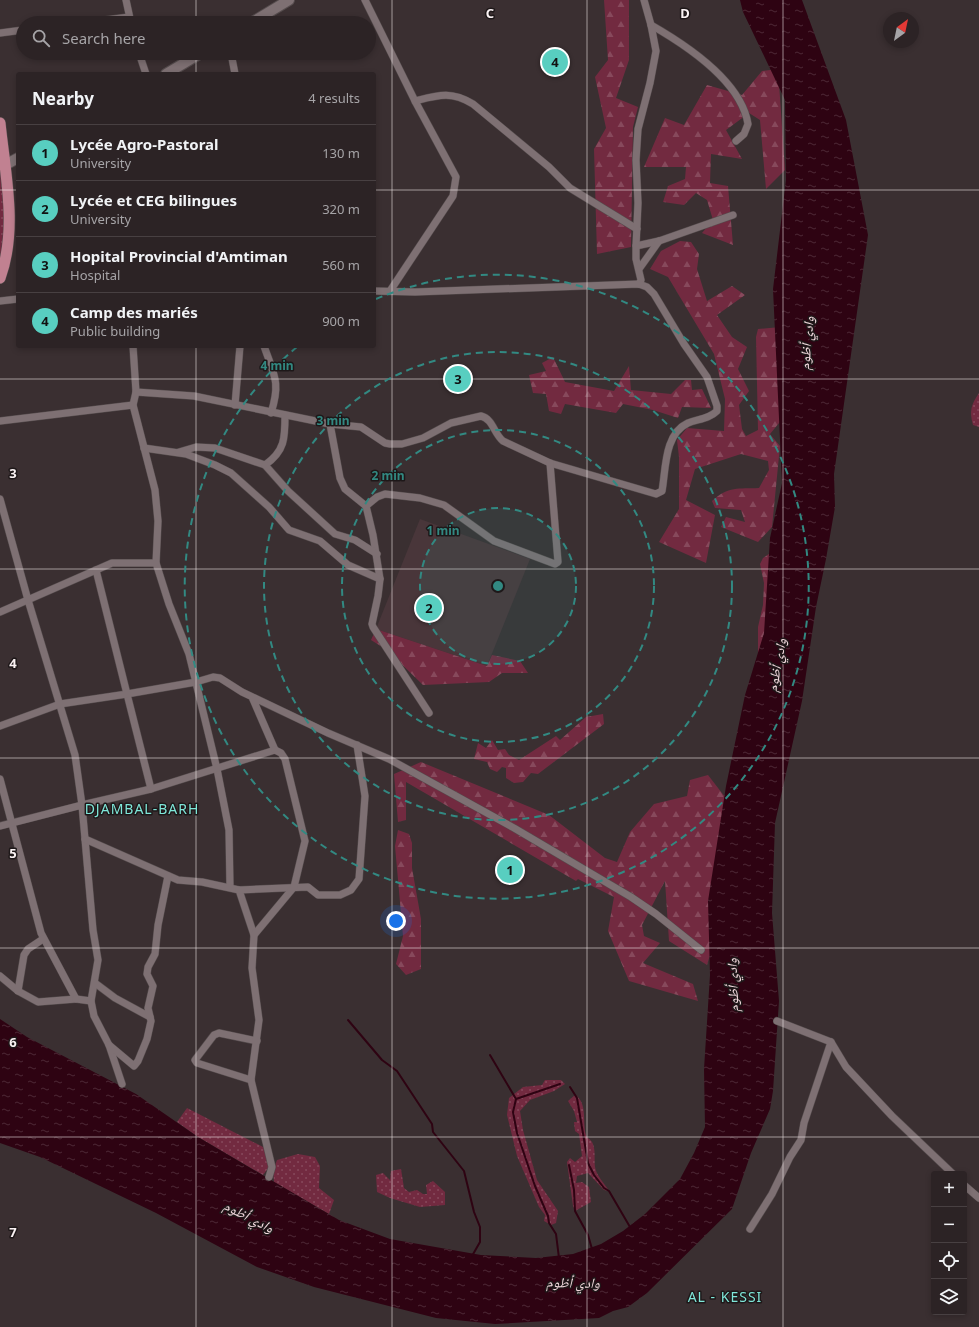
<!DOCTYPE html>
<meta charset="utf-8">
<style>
body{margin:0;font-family:"Noto Sans","Noto Naskh Arabic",sans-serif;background:#382f32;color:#f1f3f6}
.controls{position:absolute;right:12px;bottom:12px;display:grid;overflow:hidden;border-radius:4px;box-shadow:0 2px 6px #0003}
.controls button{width:36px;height:36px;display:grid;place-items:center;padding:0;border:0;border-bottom:1px solid #484042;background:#2c2325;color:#f1f3f6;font:20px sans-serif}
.compass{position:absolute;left:883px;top:12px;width:36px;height:36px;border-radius:50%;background:#2c2325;box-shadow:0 2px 6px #0003;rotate:33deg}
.you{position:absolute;left:396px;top:921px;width:14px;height:14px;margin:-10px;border:3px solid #fff;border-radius:50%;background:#1a73e8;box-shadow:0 0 0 6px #1a73e833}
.badge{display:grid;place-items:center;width:26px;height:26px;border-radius:50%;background:#58cec0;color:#111;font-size:13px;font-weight:700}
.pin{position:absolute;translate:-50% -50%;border:2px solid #fff;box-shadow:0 1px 4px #0006}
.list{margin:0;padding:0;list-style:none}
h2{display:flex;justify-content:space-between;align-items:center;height:52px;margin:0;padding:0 16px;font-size:17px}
h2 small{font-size:13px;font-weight:400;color:#a6a4a7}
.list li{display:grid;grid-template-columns:26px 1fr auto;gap:12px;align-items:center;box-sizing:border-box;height:56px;padding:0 16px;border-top:1px solid #484042}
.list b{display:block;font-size:15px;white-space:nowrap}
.list p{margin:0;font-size:13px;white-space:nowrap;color:#a6a4a7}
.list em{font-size:13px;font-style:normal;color:#a6a4a7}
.icon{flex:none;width:22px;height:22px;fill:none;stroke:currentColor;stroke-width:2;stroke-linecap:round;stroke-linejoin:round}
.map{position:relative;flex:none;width:979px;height:1327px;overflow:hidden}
.search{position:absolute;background:#2c2325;box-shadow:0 2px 6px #0003;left:16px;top:16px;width:360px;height:44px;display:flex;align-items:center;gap:10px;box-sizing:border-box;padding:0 14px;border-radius:22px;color:#a6a4a7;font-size:15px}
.panel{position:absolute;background:#2c2325;box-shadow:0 2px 6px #0003;left:16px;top:72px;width:360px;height:276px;border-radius:4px}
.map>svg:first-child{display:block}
.built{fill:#49363a}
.grass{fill:url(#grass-dots)}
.forest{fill:url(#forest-firs)}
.water{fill:url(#water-ripples)}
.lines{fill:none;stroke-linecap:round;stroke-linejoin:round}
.stream{stroke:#2e0312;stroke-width:2}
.street-casing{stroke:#554c4d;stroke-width:8}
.secondary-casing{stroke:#554c4d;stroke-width:12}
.primary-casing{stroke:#554c4d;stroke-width:12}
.street{stroke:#7e7073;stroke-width:7}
.secondary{stroke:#7e7073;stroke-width:10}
.primary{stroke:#c18191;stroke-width:11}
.grid{fill:none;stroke:#faf2f3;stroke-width:1;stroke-opacity:0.55}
.ring{fill:none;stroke:#328982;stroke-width:2;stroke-dasharray:7 5}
.labels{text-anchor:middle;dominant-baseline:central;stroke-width:3;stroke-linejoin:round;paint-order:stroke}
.water-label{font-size:14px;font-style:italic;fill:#f4dadf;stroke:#1e1819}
.neighbourhood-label{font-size:14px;letter-spacing:1px;fill:#7fe7d9;stroke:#1e1819}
.grid-label{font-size:13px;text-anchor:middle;font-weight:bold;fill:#faf2f3;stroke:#1e1819;stroke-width:3;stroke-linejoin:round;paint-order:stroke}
.centre{fill:#328982;stroke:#1e1819;stroke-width:2}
.ring-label{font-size:12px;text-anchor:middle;font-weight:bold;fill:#328982;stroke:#1e1819;stroke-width:3;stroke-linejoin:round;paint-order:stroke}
</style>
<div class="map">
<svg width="979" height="1327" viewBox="0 0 979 1327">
<defs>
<pattern id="grass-dots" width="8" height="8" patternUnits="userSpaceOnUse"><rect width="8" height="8" fill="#722a40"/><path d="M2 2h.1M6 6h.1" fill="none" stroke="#87495c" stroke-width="1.8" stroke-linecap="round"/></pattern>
<pattern id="forest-firs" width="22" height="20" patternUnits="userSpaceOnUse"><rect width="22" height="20" fill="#722a40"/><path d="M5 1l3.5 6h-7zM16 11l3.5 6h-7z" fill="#87495c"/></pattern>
<pattern id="water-ripples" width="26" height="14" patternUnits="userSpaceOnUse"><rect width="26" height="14" fill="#2e0312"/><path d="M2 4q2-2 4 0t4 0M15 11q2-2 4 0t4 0" fill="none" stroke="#4d2835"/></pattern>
</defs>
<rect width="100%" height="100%" fill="#3a2f31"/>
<path class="built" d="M420,519L530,559L487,666L376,629Z"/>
<g class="grass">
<path d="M0,122L8,220L0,269Z"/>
<path d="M979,393V427L973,425C969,411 971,405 979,393Z"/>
<path d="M545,1080H561L565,1084L554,1091L530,1100L520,1111L523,1130L537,1180L558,1211L556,1223L551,1225L544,1221L545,1215L539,1207L517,1156L507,1115L509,1098L523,1087L542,1085Z"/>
<path d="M575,1095C588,1103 582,1122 586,1135C587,1138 590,1139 592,1142C596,1149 594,1159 595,1167C596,1175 605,1184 609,1191L604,1190L588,1173L577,1176L576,1183L582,1182L589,1187L591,1202L575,1211L573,1206L567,1162L570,1158L575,1162L582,1156L579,1134L575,1131L574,1122H577L574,1111L568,1101Z"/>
<path d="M187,1108L265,1148L270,1166L263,1175L198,1137L177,1122Z"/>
<path d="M298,1154L315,1157L320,1166L319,1188L334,1200L329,1214L274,1182L273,1171L277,1160Z"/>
<path d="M401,1169L404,1188L409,1192L417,1190L423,1194H427L426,1185L433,1181L445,1192V1205L420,1207L390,1198L377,1192L376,1175L383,1173L390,1180L391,1171Z"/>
</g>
<g class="forest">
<path d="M604,0H629V60L616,98L638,107L633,127L631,247L597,254L594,149L606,128L595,77L608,60Z"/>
<path d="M778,69L785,170L766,189L760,120L749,113L726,130L742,159L711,154L710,183L728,186L733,245L702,233L713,220L707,200L696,193L684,205L663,202L668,186L685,179L686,167H644L665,118L684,125L707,85L742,95L762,71Z"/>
<path d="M680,241L691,242L699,254L697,269L707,301L732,286L745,295L717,315L732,337L747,347L738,369L749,391L739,405L742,429L746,436L758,430L756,337L758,329L791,326L784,417L770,434L780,446L772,527L758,542L721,527L726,517L745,522L741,510L715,508L712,501C728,486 739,489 759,488L769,470L768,461L741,454L695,469L686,500L715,515L706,563L659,542L679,509V457L677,440L687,428L724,431L725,399L714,354L668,277L650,269L661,251Z"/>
<path d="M553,357L565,382L614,391L629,366L631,390L671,394L685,380H691L692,390L702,389L711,408L682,407L678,418L653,410L623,404L616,413L565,404L561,414L549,411L546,394L533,393L529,375L546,371L542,363Z"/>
<path d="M775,550L778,595L758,664V627L763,605L764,583L760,564L763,558Z"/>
<path d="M376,629L487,666L492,655L520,661L528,673H502L489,682L423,685L387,650L371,640Z"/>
<path d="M603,714L604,724L538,774L531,773L523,782L514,783L506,778V768L502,767L497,772L490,769L487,762L474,759L478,743L486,748L492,740L498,750L505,749L509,755L519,760L556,736L560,740L586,717Z"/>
<path d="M421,762L549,815L605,858L617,862L630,832L654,804L687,796L690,780L708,775L725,797L713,945L707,965L669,941L665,881L642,925L644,936L660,943L643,963L693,984L698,1001L629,981L608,931L614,897L578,879L576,881L406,782V820L398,822L394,774Z"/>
<path d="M398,830L409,834L412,843V868L421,919V969L406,975L396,964L403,936L395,846Z"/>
</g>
<path class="water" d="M740,0H802L846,120L868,235L834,474L835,507L826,559L816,607L802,701L775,823L772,913L779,1001L773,1091L770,1109L751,1153L732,1209L647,1293L628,1307L613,1311L599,1318L495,1324L436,1318L314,1287L257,1267L156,1213L40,1157L0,1143V1019L27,1037L136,1094L198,1137L339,1220L390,1239L481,1255L536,1258L573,1254L601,1244L623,1231L645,1214L680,1179L694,1153L705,1127L704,1069L710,975L708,901L726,786L745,695L764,633L770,538L782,483L773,289L786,180L785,100L743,12Z"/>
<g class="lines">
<g class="stream">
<path d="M348,1020L382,1060L397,1071L432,1124L433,1132L464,1171L474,1212L480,1227V1242L472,1256"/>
<path d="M490,1055L516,1099L513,1112L517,1133L535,1186L548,1216L549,1223L556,1234L559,1258"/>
<path d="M570,1087L577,1098L588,1163L594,1175L604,1188L609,1191L630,1227"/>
<path d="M516,1099L560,1084"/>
<path d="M569,1165L574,1190L575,1211L588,1235L592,1249"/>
</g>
<defs>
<g id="street">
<path d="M126,0L131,23"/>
<path d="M365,0L415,101L456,177L453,196L390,291"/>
<path d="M82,23L129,17"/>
<path d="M651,25C686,45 741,81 748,124L744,134L736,141"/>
<path d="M0,33L23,30"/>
<path d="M139,53L146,74"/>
<path d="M231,53L235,74"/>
<path d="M415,101C439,95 451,91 473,104L549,167L570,188L637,229"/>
<path d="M636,246L659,241L733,215"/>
<path d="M639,269L659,241"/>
<path d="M639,284L641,280L636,259V246L638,203L636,160L638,129L650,83L656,51L651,25L644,0"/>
<path d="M0,301L18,299"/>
<path d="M264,346C274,375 281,382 271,413"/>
<path d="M136,392L194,396L330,424L361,427L385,443L390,444H402L423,438L451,423L481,416C493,419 494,434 503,441L550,463L656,494L662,491C666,469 664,434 688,423C698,419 709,419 717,411V406L707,377L684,344L654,294L647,287L639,284L415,292L374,291"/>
<path d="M235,405L240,346"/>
<path d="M0,421L133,405"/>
<path d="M330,424L340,478L345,489L366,506L373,535L380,579L378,596L372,624L373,627L429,713"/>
<path d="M144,448L186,454L215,465L231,473L269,507L289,530L320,541L348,565L380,579"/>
<path d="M179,452L196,447L215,448L265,465C285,451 285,438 285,415"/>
<path d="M265,465L288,491L335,534L355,540L377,554"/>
<path d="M0,499L28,600L75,755L82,805L151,789"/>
<path d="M366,506L377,497L385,494L420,498L444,505L494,541L555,564L558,562L550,463"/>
<path d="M156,563L169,604L189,654L217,769L229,830L230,887"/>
<path d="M0,612L112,563H156L158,521L155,490L133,405L136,392L133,346"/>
<path d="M252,697L275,750L151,789L127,694L196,682L213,677L220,678L242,692L328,733L389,759L514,828L631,897L656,914L701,950"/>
<path d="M0,726L60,704L127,694L96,570"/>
<path d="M0,779L41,933L76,999L38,1002L18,991L0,976"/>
<path d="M0,826L82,805L93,930L98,960L91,1001L76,999"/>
<path d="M85,839L178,880L202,882L239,890L254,935"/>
<path d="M239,890L308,887L318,895H340L351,890L359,879L365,796L357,745"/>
<path d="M95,983L115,998L150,1017"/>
<path d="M18,991L24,955L28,949L43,939"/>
<path d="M91,1001L94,1016L109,1045L122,1084"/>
<path d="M831,1042L846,1067L892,1116L953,1174"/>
<path d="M109,1045L134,1066L138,1061L147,1039L151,1021L148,1008L153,986L147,974L148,967L155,954L158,925L168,876"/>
<path d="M251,1080L197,1063L195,1060L214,1035L219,1033L257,1041"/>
<path d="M269,1177L272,1167L251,1080L259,1020L252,968L254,935L294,887L305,841L285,759L281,753L275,750"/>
<path d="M964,1185L979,1198"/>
<path d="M750,1229L772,1194L790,1157L801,1140L804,1123L831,1042L777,1021"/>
</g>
<g id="secondary">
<path d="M251,23L289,0"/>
<path d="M166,74L201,53"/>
<path d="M5,165L18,158"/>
</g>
<path id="primary" d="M0,123C5,173 18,229 0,278"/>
</defs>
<use href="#street" class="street-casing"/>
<use href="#secondary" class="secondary-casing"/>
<use href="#primary" class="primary-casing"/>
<use href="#street" class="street"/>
<use href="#secondary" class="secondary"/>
<use href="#primary" class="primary"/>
</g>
<path class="grid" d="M196,0V23M392,0V1327M587,0V1327M783,0V1327M196,53V74M0,190H18M374,190H979M196,346V1327M0,379H979M0,569H979M0,758H979M0,948H979M0,1137H979"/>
<circle cx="498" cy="586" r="78" fill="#328982" fill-opacity=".12"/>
<g class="ring">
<circle cx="498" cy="586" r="78"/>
<circle cx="498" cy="586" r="156"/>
<circle cx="498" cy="586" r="234"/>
<path d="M376 299A312 312 0 1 1 297 347"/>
</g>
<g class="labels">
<g class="water-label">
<text transform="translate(806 343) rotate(-85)">وادي أظوم</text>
<text transform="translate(776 665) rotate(-80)">وادي أظوم</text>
<text transform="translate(732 985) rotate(-92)">وادي أظوم</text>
<text transform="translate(249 1216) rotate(27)">وادي أظوم</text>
<text transform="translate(573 1282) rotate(1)">وادي أظوم</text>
</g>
<g class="neighbourhood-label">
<text x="142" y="808">DJAMBAL-BARH</text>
<text x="725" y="1296">AL - KESSI</text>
</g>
</g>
<g class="grid-label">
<text x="490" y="18">C</text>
<text x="685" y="18">D</text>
<text x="13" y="478">3</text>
<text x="13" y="668">4</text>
<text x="13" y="858">5</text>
<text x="13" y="1047">6</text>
<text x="13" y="1237">7</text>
</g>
<circle cx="498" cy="586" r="6" class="centre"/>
<g class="ring-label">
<text x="277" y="370">4 min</text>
<text x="333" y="425">3 min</text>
<text x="388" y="480">2 min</text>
<text x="443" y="535">1 min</text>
</g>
</svg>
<div class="controls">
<button>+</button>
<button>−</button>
<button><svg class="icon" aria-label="locate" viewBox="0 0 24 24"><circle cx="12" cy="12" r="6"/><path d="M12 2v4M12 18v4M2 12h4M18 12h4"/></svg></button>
<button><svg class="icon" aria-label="layers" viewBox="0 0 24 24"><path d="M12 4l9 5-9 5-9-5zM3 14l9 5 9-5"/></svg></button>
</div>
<svg class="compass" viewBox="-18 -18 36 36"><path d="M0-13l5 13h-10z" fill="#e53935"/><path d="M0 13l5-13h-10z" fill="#a6a4a7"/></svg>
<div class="you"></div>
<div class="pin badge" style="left:510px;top:870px">1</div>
<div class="pin badge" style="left:429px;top:608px">2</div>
<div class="pin badge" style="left:458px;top:379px">3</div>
<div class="pin badge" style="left:555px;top:62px">4</div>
<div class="search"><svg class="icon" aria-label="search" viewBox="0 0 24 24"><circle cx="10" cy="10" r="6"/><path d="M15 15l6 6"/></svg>Search here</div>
<section class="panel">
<h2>Nearby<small>4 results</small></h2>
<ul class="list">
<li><span class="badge">1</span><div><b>Lycée Agro-Pastoral</b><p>University</p></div><em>130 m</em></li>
<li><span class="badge">2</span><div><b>Lycée et CEG bilingues</b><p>University</p></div><em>320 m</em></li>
<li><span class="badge">3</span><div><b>Hopital Provincial d'Amtiman</b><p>Hospital</p></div><em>560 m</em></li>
<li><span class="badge">4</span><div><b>Camp des mariés</b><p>Public building</p></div><em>900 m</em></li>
</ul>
</section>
</div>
